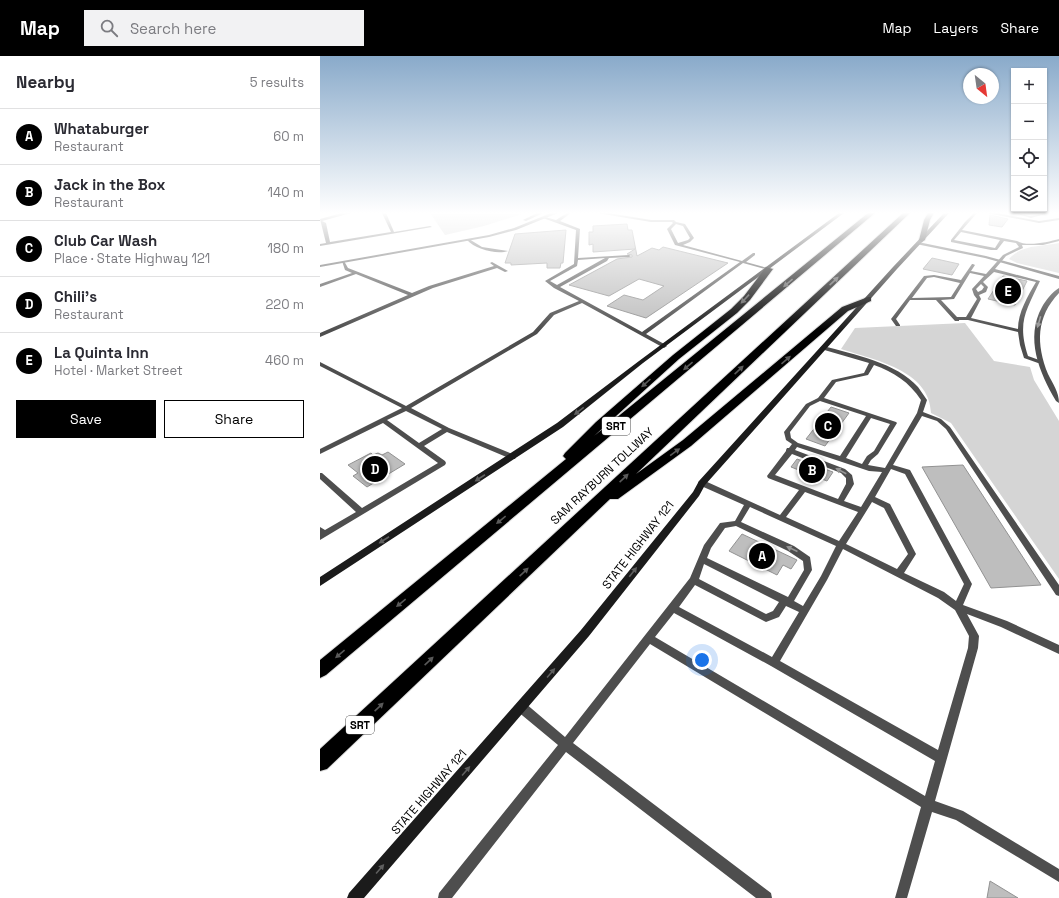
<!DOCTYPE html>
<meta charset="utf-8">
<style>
body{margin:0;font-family:"Space Grotesk",sans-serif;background:#f2f2f3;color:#2b2b33}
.controls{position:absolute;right:12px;top:12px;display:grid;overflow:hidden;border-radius:0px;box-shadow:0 1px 3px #0004}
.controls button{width:36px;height:36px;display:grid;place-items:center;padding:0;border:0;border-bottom:1px solid #e1e1e2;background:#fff;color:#2b2b33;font:20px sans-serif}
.compass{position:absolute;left:643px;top:12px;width:36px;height:36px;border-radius:50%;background:#fff;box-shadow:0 1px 3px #0004;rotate:151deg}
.you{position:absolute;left:382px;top:604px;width:14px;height:14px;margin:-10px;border:3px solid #fff;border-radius:50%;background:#1a73e8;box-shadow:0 0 0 6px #1a73e833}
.badge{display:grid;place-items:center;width:26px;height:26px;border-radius:50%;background:#000;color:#fff;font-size:13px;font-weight:700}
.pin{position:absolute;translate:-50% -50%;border:2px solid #fff;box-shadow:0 1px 4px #0006}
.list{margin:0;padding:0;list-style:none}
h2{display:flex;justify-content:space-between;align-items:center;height:52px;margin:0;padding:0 16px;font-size:17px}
h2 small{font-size:13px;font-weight:400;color:#7c7c81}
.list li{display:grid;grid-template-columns:26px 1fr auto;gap:12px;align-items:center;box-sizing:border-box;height:56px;padding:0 16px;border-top:1px solid #e1e1e2}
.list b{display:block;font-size:15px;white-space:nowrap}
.list p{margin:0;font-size:13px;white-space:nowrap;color:#7c7c81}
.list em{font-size:13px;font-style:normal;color:#7c7c81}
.actions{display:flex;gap:8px;padding:12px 16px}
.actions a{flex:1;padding:9px 0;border:1px solid #000;border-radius:0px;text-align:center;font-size:14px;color:#000}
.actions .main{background:#000;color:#fff}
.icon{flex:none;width:22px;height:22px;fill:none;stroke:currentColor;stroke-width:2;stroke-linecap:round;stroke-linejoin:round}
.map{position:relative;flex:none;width:739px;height:842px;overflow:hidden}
header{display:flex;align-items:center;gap:24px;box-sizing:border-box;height:56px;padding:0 20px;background:#000;color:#fff}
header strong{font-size:19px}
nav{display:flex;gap:22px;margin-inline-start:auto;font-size:14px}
.search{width:280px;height:36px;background:#f2f2f3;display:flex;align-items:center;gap:10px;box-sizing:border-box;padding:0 14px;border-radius:0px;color:#7c7c81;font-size:15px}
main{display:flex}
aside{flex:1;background:#fff}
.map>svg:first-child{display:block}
.green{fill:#d5d5d5}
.building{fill:#bebebe;stroke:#929292}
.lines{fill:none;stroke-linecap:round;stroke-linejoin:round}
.motorway-casing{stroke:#dbdbdb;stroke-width:2}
.service{fill:#4e4e4e;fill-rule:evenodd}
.minor{fill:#4e4e4e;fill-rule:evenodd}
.tertiary{fill:#4e4e4e;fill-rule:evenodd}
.secondary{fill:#1b1b1b;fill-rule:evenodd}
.motorway{fill:#000;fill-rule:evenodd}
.oneway{fill:#595959}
.oneway2{fill:#959595}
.oneway3{fill:#5f5f5f}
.labels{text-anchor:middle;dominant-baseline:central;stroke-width:4;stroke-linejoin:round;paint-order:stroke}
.shield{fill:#fff;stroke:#4c4c4c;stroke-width:1}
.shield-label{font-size:11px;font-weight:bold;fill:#000}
.street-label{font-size:12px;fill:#000;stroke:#fff}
</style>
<header>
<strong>Map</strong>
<div class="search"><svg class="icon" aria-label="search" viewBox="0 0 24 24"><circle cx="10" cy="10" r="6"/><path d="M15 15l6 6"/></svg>Search here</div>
<nav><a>Map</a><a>Layers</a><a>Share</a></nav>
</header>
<main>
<aside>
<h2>Nearby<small>5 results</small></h2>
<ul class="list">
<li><span class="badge">A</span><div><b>Whataburger</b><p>Restaurant</p></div><em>60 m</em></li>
<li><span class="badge">B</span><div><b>Jack in the Box</b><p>Restaurant</p></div><em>140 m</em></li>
<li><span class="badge">C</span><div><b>Club Car Wash</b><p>Place · State Highway 121</p></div><em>180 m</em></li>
<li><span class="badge">D</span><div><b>Chili's</b><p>Restaurant</p></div><em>220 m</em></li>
<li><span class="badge">E</span><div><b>La Quinta Inn</b><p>Hotel · Market Street</p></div><em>460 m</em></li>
</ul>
<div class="actions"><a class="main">Save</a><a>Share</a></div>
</aside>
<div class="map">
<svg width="739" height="842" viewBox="0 0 739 842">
<rect width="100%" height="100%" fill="#fff"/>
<g class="green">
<path d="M110,157H205L164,170L125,179Z"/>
<path d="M739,187V217L697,207L689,203C702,188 721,191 739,187Z"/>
<path d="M645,267L674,305L710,311L714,324L739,365V523L631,367L611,357C610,314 554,304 521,293L535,272Z"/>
</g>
<g class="building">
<path d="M670,159L688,163L682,171L669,169Z"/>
<path d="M307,168L308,174H312L317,200L332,192L339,194L343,191L408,207L326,262L287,250L304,239L323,244L344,230L319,223L289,240L249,229L297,203L312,201V199L307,198L315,193L273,196V188L269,189V176H273V170Z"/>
<path d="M246,174L243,207H241L240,212H227V207L191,209V207H185L195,178Z"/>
<path d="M612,202L639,208L632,219L603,213Z"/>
<path d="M683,220L707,225L695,249L668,243Z"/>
<path d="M511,351L529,357L505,390L486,383Z"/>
<path d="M68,396L85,408L47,431L33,420L38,417L28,409L51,397L53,399L58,397L62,399Z"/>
<path d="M477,403L513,416L507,425L471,411Z"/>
<path d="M643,409L721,529L671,532L602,411Z"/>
<path d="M422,478L477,504L471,513L463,509L457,519L409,495Z"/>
<path d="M670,825L698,842H667Z"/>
</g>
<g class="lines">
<defs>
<g id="motorway">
<path d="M548,157H555L6,619L0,622V604L246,403L243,400L245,397L276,366L353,299L411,253L424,240L446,211L453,213L430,244L417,257L359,303L274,380Z"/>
<path d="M583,157H590L316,418L363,384L522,251L548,241H551V245L528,255L371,390L298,443H290L7,713L0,715V693Z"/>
<path d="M608,157H614L610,164L605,184L602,186L599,184L604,164Z"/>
</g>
</defs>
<use href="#motorway" class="motorway-casing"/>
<g class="service">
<path d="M247,157H251L240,165L260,173L258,202L309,199L311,200L309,201L289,202L287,205L240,231L322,276L420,206L355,189L347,173L353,167L352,166H331L277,157H288L331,164H354L356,166L365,168L374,182L370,186L363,189L422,205L433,197H435V199L426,206L451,213L449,214L423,207L326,278L346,289L347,290L344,292L262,247L234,259L217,278L91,352L129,372L195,399L196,401L195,403H191L127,376L104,390L125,405L126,407L125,409L0,484V471L5,474L36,456L0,423V417H2L42,452L118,407L63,367L0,398V393L82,352L0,310V306L86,350L213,276L230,257L259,245L234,232L225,225L254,208L256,174L223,162L225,161L236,164ZM356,168L363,170L370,182L368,184L358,187L351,173ZM285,202L237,229L230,225L257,210L258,204ZM86,355L122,373L99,387L67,364Z"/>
<path d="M654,157H657L642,174L697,185C707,191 728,186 739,183V185L723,189H702L703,192L686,200L675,213L720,225C706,255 697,266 708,300L722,305V307H718L704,302L700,289L698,276L648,264H639V265H635L616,244H590L576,263L580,269V270H576L571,263L604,220L614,219L641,224L652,208H653L655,209L651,215L666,218L683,199L699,191L696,187L684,185L677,194H671L631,186V184L645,166ZM641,176L680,184L675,192L634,184ZM674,216L716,226C708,240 698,256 698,273L651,262L661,243L659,239L666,236L668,231L663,226ZM650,217L664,220L652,233L654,239L657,243L646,261H637L621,244L634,243ZM614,221L640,227L631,241L592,242L607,222ZM661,228L664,231L662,234L658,236L656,233Z"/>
<path d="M667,157H676L719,165L739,162V164L719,167Z"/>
<path d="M694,157C699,157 704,159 710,160C716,160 723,157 729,157L711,162Z"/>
<path d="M149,183L162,191L188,195C177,199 155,193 147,184Z"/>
<path d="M22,205H24L28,212L92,237L109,230L174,210L170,207L172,206L188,215L185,216L177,212L113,232L0,281V277L88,239L36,218L0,231V228L32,217L25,214Z"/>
<path d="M503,290C533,298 577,307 598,331C601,335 604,340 607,344L603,356L621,363L630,371L739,529V540L736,539L626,373L617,365L602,360L573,409L590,414L652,528L643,549L687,565L739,589V598L681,571L647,558L659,580L658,592L615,745L643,755L739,813V826L636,764L612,756L587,842H575L601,751L330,588L253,687L451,837L452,842H436L246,696L132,842H118L119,837L238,689L197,655L196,651L197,647L201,646L205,647L245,681L370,522L384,489L400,467L415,465L424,449L379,429L378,427L379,425H385L460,459L479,434L448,422L447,420L466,395V394L467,392H469L472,388L466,384L464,376L486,348L498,342L512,324L544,317L549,307L501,293L500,292ZM554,309C574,316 589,326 601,344L597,357L565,412L548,409L551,404L558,398L577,367L576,366L504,342L516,326L548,319ZM500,345L546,360L520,400L478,387L471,382L470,376L490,350ZM551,362L570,368L554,395L547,400L542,408L526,402ZM477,391L549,415L562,416L541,451L524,445L534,428L532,419L525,413L475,394ZM472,398L521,417L526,422V428L518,443L455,419ZM571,413L585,418L644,528L636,545L624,536L584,517L596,498L570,448L555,441ZM485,436L538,456L519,485L466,461ZM552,446L564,452L588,498L577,513L526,488ZM430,451L516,490L501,520L483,550L474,545L492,514L490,501L474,490L421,466ZM416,470L468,495L483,505L484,514L468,541L387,502L391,492L405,472ZM523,493L618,542L635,554L649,580L648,592L618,694L460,605L507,524ZM384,508L459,546L453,555L446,558L379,523ZM375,529L446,566L459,561L466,550L479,556L452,601L359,551ZM354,557L451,610L615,705L605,740L335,581Z"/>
</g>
<g class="minor">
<path d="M22,157H31L2,165L6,167L10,186L71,176L62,157H66L74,176L110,170L112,171L0,190V188L6,187L0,163Z"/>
<path d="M598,186L666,200L739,220V223L665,202L596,188V187Z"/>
</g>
<g class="tertiary">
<path d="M217,157H223L206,165L203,164Z"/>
<path d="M231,157H238L196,174L169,181L0,211V209L169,179L194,172Z"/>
<path d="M739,232V237C716,261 716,288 728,318C733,328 739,336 739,347L736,345C719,316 705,282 722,251C726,244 732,236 739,232Z"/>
</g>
<g class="secondary">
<path d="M519,157H524L323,307L243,371L0,530V521L237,367L319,305Z"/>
<path d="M624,157H629L577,213L385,429L379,440L269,580L44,842H27L29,837L261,574L373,436L379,425L573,211Z"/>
</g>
<use href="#motorway" class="motorway"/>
</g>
<defs><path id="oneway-solid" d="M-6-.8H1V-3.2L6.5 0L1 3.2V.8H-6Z"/></defs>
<g class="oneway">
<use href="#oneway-solid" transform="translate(514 225) rotate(-43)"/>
<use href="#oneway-solid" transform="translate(468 227) rotate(140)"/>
<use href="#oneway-solid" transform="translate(425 243) rotate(133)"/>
<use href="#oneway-solid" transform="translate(466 304) rotate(-41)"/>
<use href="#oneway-solid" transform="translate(368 310) rotate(140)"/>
<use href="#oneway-solid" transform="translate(419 314) rotate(-43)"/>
<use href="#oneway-solid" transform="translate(326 327) rotate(138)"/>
<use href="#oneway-solid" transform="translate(355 396) rotate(-36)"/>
<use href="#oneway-solid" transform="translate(304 422) rotate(-43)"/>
<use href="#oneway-solid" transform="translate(181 464) rotate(141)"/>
<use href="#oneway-solid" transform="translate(204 516) rotate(-43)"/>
<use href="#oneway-solid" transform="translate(81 547) rotate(141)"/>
<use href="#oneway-solid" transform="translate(20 598) rotate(140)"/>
<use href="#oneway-solid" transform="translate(109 605) rotate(-43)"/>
<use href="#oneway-solid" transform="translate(59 651) rotate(-43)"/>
</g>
<g class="oneway2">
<use href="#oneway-solid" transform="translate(719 266) rotate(106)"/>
<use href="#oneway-solid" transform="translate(521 415) rotate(-152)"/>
<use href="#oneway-solid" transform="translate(472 493) rotate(-156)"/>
</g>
<g class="oneway3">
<use href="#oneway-solid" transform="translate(259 355) rotate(142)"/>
<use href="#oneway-solid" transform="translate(160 422) rotate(147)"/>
<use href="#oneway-solid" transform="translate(64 484) rotate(147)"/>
<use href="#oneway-solid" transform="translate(313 516) rotate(-52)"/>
<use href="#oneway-solid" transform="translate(231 617) rotate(-49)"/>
<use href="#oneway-solid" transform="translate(146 715) rotate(-49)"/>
<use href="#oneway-solid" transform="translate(60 813) rotate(-49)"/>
</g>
<linearGradient id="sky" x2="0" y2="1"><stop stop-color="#89aaca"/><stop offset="0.57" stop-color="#fff"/><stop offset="1" stop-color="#fff" stop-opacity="0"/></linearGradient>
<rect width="739" height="275" fill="url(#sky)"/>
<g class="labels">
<g class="shield">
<rect x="282" y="361" width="28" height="18" rx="3"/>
<rect x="26" y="660" width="28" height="18" rx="3"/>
</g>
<g class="shield-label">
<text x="296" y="370">SRT</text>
<text x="40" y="669">SRT</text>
</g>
<g class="street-label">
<text transform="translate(282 420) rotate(-43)">SAM RAYBURN TOLLWAY</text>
<text transform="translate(318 489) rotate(-52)">STATE HIGHWAY 121</text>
<text transform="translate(109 736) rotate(-49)">STATE HIGHWAY 121</text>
</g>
</g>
</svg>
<div class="controls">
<button>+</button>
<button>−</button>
<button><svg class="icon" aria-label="locate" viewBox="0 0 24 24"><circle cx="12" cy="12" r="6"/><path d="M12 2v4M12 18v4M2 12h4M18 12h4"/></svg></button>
<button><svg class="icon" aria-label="layers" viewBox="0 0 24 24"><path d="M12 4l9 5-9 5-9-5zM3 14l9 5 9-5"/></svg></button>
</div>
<svg class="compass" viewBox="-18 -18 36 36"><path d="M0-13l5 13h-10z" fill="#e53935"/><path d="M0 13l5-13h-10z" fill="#7c7c81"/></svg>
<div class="you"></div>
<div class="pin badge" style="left:442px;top:500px">A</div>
<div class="pin badge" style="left:492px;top:414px">B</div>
<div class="pin badge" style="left:508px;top:370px">C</div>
<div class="pin badge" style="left:55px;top:413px">D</div>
<div class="pin badge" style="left:688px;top:235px">E</div>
</div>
</main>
